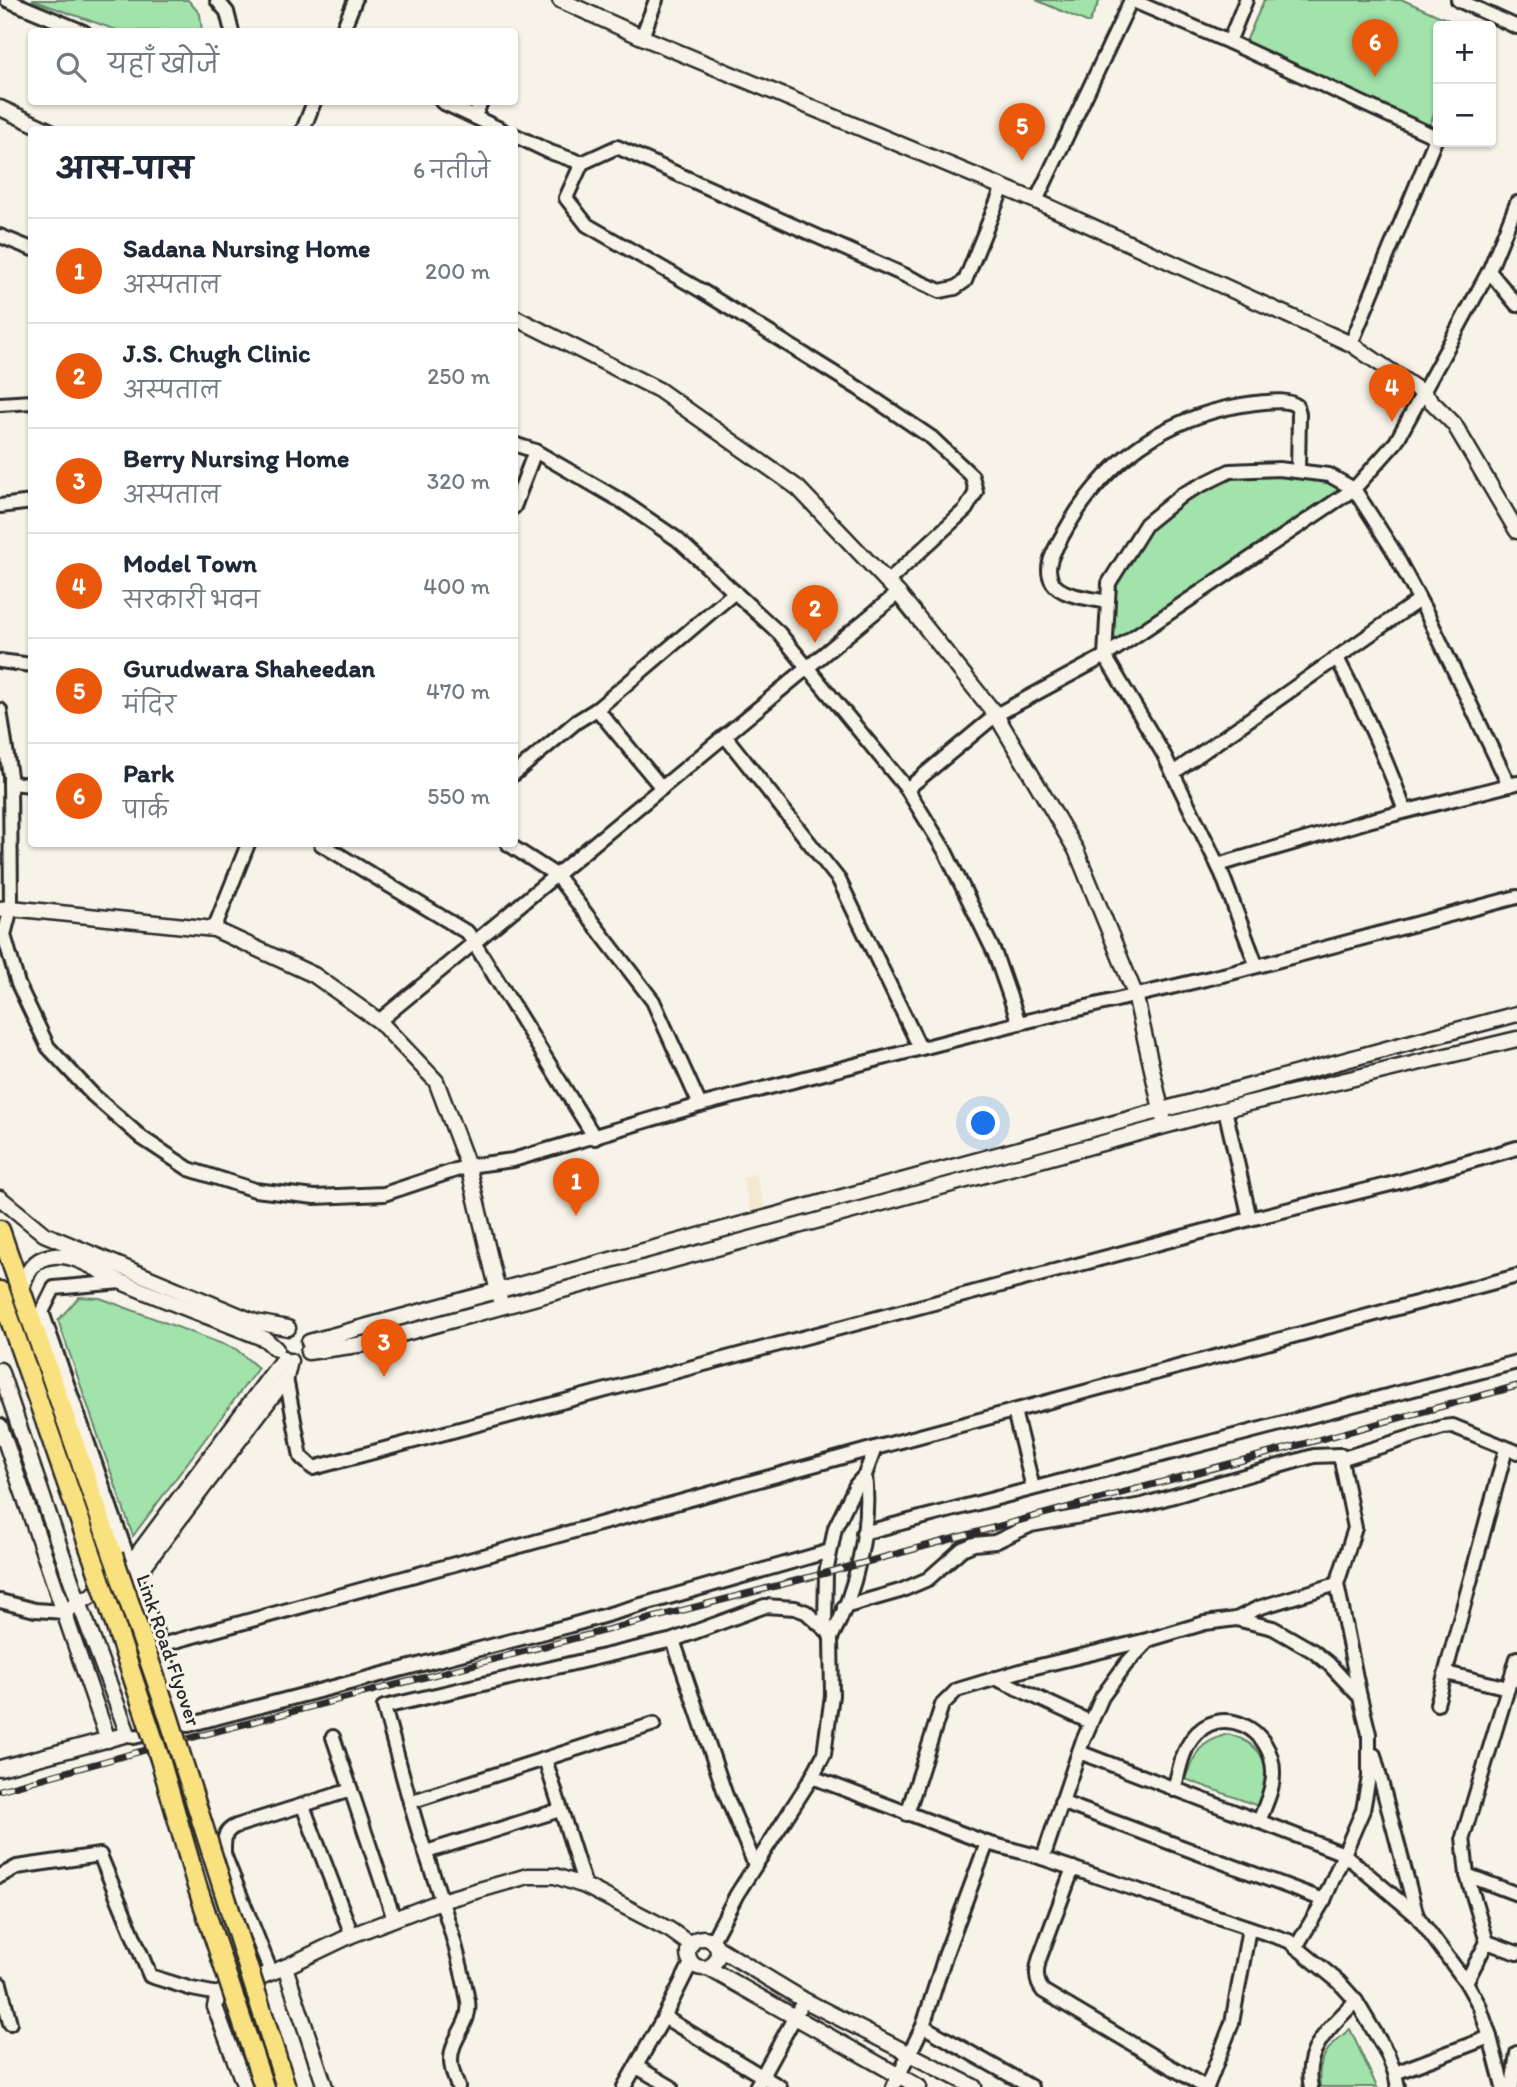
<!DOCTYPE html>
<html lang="hi">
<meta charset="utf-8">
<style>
body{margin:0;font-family:Itim,"Playpen Sans Deva",sans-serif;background:#f6f6f7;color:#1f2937}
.controls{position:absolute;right:21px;top:21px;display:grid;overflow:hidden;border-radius:7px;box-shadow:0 2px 5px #0004}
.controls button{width:63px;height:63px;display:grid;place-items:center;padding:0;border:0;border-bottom:2px solid #e0e1e3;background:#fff;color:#1f2937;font:35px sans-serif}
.you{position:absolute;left:984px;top:1124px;width:24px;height:24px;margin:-18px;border:5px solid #fff;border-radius:50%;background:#1a73e8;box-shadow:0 0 0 10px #1a73e833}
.badge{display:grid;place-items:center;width:46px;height:46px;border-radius:50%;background:#ea580c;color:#fff;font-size:23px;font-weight:700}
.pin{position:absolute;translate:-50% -58px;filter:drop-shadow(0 2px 4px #0008)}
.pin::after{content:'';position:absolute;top:37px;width:24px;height:21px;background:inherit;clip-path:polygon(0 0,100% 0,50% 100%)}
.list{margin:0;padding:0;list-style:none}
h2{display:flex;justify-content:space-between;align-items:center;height:91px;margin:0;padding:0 28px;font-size:30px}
h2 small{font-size:23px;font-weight:400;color:#747a83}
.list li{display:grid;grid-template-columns:46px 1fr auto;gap:21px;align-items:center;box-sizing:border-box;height:105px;padding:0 28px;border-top:2px solid #e0e1e3}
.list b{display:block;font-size:26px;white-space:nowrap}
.list p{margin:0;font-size:23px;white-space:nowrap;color:#747a83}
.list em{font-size:23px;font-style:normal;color:#747a83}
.icon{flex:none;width:38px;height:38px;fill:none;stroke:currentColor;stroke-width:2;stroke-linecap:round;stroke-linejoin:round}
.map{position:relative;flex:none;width:1517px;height:2087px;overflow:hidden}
.search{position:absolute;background:#fff;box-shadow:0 2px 5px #0004;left:28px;top:28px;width:490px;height:77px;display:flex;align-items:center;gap:18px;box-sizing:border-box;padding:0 24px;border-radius:7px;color:#747a83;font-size:26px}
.panel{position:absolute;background:#fff;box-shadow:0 2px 5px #0004;left:28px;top:126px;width:490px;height:721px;border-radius:7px}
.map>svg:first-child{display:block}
.built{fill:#f3e8d2}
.green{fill:#a2e2ab;stroke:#66866b;stroke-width:2}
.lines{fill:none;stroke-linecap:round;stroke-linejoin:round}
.minor-casing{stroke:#2b2b2b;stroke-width:18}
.tertiary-casing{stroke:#2b2b2b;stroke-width:19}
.primary-casing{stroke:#2b2b2b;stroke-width:23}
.minor{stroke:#f7f3e8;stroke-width:12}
.tertiary{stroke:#f7f3e8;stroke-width:14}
.primary{stroke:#fae180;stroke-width:18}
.rail-casing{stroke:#2b2b2b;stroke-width:7}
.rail{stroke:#f7f3e8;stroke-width:4.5;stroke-dasharray:13;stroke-linecap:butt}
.primary-bridge-casing{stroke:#2b2b2b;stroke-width:23;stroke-linecap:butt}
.primary-bridge{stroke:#fae180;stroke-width:18}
.labels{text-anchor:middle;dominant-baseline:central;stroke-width:6;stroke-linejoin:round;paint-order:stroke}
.street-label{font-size:21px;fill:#2b2b2b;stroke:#f7f3e8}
</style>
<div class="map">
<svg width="1517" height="2087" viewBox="0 0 1517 2087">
<rect width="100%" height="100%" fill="#f7f3e8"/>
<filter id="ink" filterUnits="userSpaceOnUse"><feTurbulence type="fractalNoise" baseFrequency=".0143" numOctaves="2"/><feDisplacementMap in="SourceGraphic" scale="14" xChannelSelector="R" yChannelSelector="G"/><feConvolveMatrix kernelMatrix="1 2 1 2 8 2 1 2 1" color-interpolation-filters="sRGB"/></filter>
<g filter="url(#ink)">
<path class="built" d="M756,1174L765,1209L751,1213L742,1178Z"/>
<g class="green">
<path d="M32,0H188L200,14L202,31H119Z"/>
<path d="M1036,0H1100L1089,23Z"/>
<path d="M1264,0H1403L1462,26H1438V106L1429,126L1243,48Z"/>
<path d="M1279,473L1329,478L1348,490L1110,649L1112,585L1148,528L1184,496L1230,475Z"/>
<path d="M79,1297L100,1298L236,1349L258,1368L133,1536L58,1320Z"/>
<path d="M1228,1734C1269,1746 1271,1769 1258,1806L1185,1779C1195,1752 1200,1742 1228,1734Z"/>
<path d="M1350,2029L1377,2087H1320C1316,2057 1329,2046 1350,2029Z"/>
</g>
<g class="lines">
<defs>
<g id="minor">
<path d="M7,0L84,32"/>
<path d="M217,0L227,12L232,32"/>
<path d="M1131,0L1229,42L1436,137"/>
<path d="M1458,0L1517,27"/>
<path d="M342,32L355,0"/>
<path d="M642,37L656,0"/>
<path d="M1229,42L1246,0"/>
<path d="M442,102L502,130"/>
<path d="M475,116L481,102"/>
<path d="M303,130L314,102"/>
<path d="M514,135L550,152L582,163"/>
<path d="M1036,201L1131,0"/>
<path d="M0,236L32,249"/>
<path d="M1489,271L1517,305"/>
<path d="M1351,344L1438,133"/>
<path d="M0,404L32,402"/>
<path d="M514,444L535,451L623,502L677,539L779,633L907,789L945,851L995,954L1019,1023"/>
<path d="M0,506L32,502"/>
<path d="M514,507L535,451"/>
<path d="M887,582L966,509L976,492L972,476L932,438L858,388L702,291L587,225L566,198L582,163L617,147L940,291L955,288L965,281L1003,187"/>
<path d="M1107,602C1092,598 1062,597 1053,583C1043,568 1054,551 1061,538C1103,460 1167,414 1255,403C1268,402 1286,398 1297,406L1299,414L1298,471"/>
<path d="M1337,658C1363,708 1386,758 1405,811"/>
<path d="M0,661L32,665"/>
<path d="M597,709L662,788"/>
<path d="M0,710L10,776L11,908L4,935L18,984L48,1047L93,1095L142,1138L189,1169L255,1190L315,1197L384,1194L468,1166L513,1160L700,1105L1019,1023L1231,973L1517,897"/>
<path d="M725,736L839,880L920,1048"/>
<path d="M1173,773L1419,600"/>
<path d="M514,774L576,722L597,709L735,592"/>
<path d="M10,783L32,785"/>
<path d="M907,789L996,715L1105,656L1354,489L1396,442L1489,271L1517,203"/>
<path d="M321,844L468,933L595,1138"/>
<path d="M508,844L556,875L653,1001L700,1105"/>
<path d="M1218,865L1368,821L1509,785"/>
<path d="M214,929L248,844"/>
<path d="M1256,964L1222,874L1209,847L1164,755L1105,656L1109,583L1146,524L1183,494L1230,471L1279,469L1329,475L1354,489L1393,550L1428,616L1509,785L1517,783"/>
<path d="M379,1021L898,593"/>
<path d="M1225,1109L1250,1219"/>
<path d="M121,1282L54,1288L42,1312L135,1578L161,1645L875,1448L1517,1276"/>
<path d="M286,1378L301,1457L313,1468L1250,1219L1395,1183L1517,1148"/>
<path d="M1014,1411L1033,1488"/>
<path d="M1340,1459L1443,1427L1453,1426L1517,1452"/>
<path d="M863,1533L1517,1362"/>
<path d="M0,1601L35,1610L64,1612"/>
<path d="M844,1607L900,1591L928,1579L962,1549L974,1544L995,1542L1031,1525L1142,1505L1314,1456L1340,1455L1355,1528L1337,1584L1360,1697"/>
<path d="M1236,1619L1258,1608L1337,1584"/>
<path d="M831,1638C856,1592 871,1527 865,1475"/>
<path d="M673,1640L725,1793L755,1865"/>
<path d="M161,1645L188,1725L568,1626L830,1551"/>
<path d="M1446,1673L1508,1688"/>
<path d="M995,1678L1090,1722"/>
<path d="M1511,1678L1517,1658"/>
<path d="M1517,1680L1511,1678L1463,1837L1467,1875L1517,1894"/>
<path d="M1437,1704L1506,1449"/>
<path d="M128,1734L134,1737L177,1727"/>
<path d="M1079,1752L1344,1854L1417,1916L1466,1982L1479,2005L1490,2037L1503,2087"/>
<path d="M1374,1755L1417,1916"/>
<path d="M545,1759L585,1886"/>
<path d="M812,1777L987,1843L1033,1855L1289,1941L1339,1982L1356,2001L1387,2053L1395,2073L1398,2087"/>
<path d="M351,1790L394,1919"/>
<path d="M1174,1790C1179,1772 1181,1754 1192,1739C1219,1701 1275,1728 1273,1775C1273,1791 1264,1807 1259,1822"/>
<path d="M410,1802L654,1724"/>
<path d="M1061,1802L1324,1900"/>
<path d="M303,1806L352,1935"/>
<path d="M907,1814L942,1705L957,1690L1027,1669L1151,1639L1205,1623L1236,1619L1273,1628L1313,1651L1329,1664L1360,1697L1369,1734V1777L1363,1810L1324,1900L1296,1947"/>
<path d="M426,1852L560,1810"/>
<path d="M1043,1858L1082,1743L1102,1697L1126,1664L1150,1639"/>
<path d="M1073,1868L1040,1957C1036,1970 1035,1981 1043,1991L1205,2087"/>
<path d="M1467,1875L1487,1942"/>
<path d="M0,1876L17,1867L100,1855L150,1976L192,1989L218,1994"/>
<path d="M712,1941L737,1894L812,1777L824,1754L832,1695L831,1638L825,1623L826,1573L835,1528L856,1485L865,1475L875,1448"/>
<path d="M271,1972L224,1854C224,1841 223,1831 236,1826L351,1790L333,1737"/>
<path d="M1466,1982L1487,1942L1517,1953"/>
<path d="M0,1984L10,2023"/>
<path d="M664,2017L780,2087"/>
<path d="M923,2026L1031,2087"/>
<path d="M637,2067L671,2087"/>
<path d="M1395,2073L1490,2037"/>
<path d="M458,2087C455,2079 451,2070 451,2061C450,2038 472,2024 468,2001C458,1945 438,1890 420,1836C407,1794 396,1750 384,1707L673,1640L765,1606L795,1608L806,1612L826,1630"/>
<path d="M624,2087L664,2017L691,1963"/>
<path d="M756,2087L804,2000"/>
<path d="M893,2087L923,2026L945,1956L987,1843"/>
<path d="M1207,2087L1232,2023L1249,1928"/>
<path d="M1311,2087C1302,2050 1333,2024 1356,2001"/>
<path d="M1512,2087L1517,2053"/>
</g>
<g id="tertiary">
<path d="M560,0L642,37L1036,201L1351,344L1423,393L1454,424L1517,531"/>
<path d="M0,108L48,130"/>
<path d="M514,317L659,390L798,488L898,593L996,715L1076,850L1135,994L1163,1118"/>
<path d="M0,909L11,908L214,929L314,975L379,1021L436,1081L468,1166L500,1300"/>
<path d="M0,1198L44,1234L255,1322L288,1328"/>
<path d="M21,1292C25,1274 33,1257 54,1256C78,1254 103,1274 124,1283C171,1303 218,1320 265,1339L276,1349"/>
<path d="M309,1342C713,1235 1114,1121 1517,1014"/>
<path d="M308,1352L365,1344L1245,1104L1517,1039"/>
<path d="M0,1370L73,1586L128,1734L0,1768"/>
<path d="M0,1426L108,1740"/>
<path d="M119,1579L135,1578L286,1378L290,1361"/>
<path d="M64,1612L119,1579L283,1359"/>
<circle cx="703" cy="1953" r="15"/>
<path d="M718,1948L804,2000L974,2087"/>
<path d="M285,1967L325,2087"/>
<path d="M708,1968L919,2087"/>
<path d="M245,2087L215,2007L218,1994L285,1967L352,1935L441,1901L528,1876H555L585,1886L670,1930L691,1945"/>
</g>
<g id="primary">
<path d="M0,1230L113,1555"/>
<path d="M0,1291L95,1564"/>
</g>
</defs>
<use href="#minor" class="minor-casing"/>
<use href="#tertiary" class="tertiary-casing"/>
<use href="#primary" class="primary-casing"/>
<use href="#minor" class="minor"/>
<use href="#tertiary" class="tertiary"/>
<use href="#primary" class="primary"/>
<defs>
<path id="rail" d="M0,1790L160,1746L826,1573L1517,1386"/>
</defs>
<use href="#rail" class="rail-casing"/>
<use href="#rail" class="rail"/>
<defs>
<g id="primary-bridge">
<path d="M113,1555L168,1715L286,2087"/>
<path d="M95,1564L160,1759L197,1886L264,2087"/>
</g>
</defs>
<use href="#primary-bridge" class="primary-bridge-casing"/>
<use href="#primary-bridge" class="primary-bridge"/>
</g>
</g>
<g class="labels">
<g class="street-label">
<text transform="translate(169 1650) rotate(71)">Link Road Flyover</text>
</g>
</g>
</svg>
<div class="controls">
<button>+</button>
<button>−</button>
</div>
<div class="you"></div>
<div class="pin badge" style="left:576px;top:1216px">1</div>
<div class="pin badge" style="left:815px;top:643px">2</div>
<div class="pin badge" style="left:384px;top:1377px">3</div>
<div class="pin badge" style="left:1392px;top:422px">4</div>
<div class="pin badge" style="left:1022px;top:161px">5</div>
<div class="pin badge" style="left:1375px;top:77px">6</div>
<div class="search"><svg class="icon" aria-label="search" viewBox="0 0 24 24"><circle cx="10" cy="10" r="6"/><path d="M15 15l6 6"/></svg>यहाँ खोजें</div>
<section class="panel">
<h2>आस-पास<small>6 नतीजे</small></h2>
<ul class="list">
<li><span class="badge">1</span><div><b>Sadana Nursing Home</b><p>अस्पताल</p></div><em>200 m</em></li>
<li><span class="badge">2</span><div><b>J.S. Chugh Clinic</b><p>अस्पताल</p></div><em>250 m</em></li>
<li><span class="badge">3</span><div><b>Berry Nursing Home</b><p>अस्पताल</p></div><em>320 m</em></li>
<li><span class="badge">4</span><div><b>Model Town</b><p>सरकारी भवन</p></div><em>400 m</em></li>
<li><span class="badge">5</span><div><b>Gurudwara Shaheedan</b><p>मंदिर</p></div><em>470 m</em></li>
<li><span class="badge">6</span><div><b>Park</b><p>पार्क</p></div><em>550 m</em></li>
</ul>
</section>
</div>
